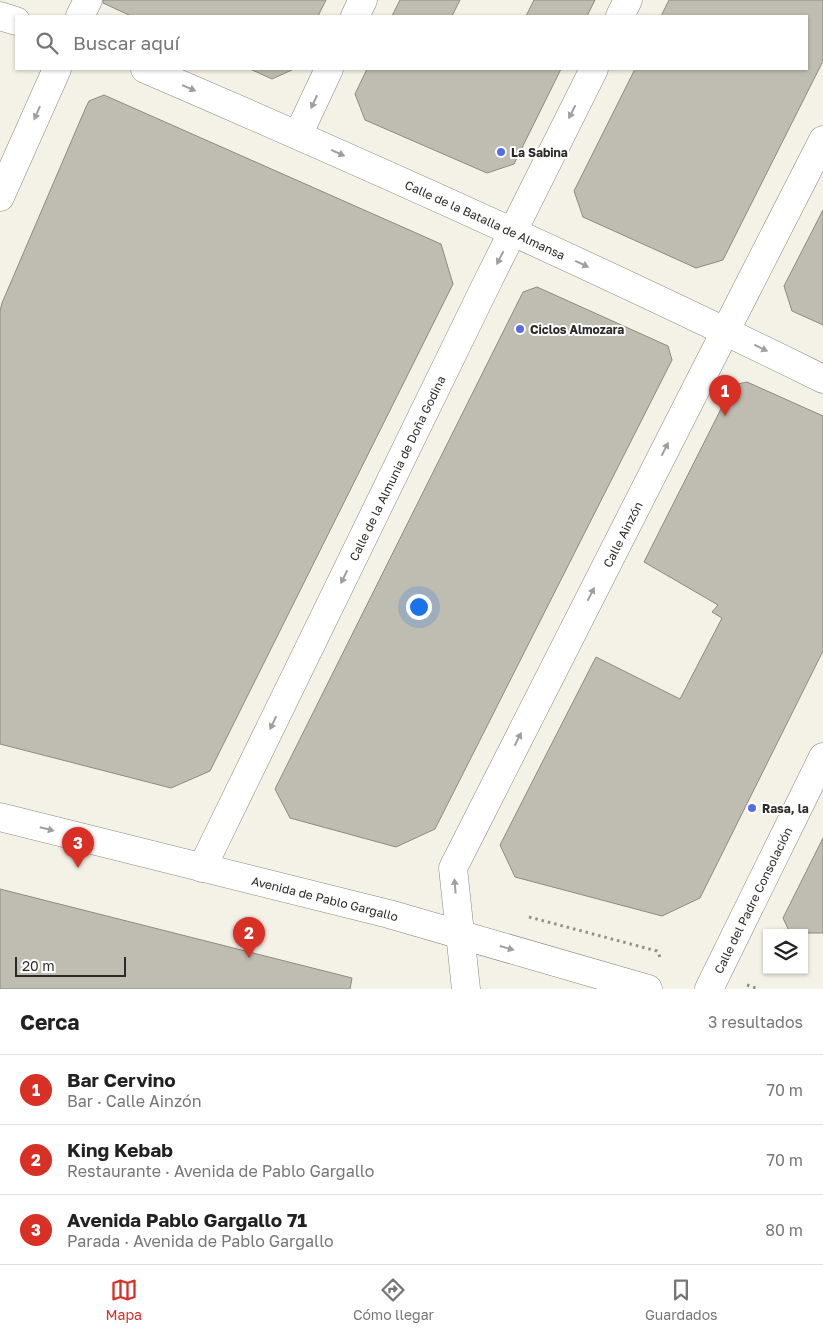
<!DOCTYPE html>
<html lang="es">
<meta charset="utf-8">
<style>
body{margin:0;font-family:"Golos Text",sans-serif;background:#f2f2f2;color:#222}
.controls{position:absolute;right:15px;bottom:15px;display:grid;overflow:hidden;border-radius:0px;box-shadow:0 1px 4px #0004}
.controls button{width:45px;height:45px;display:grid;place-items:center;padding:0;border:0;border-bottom:1px solid #e0e0e0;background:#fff;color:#222;font:25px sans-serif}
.scale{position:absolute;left:15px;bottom:12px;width:111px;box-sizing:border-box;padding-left:5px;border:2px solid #2b2a26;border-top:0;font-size:14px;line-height:18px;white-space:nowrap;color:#2b2a26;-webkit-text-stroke:4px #fff;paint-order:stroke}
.you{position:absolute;left:418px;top:606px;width:18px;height:18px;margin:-12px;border:4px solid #fff;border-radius:50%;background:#1a73e8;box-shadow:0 0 0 8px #1a73e833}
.badge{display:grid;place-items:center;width:32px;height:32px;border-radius:50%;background:#d93025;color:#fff;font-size:16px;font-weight:700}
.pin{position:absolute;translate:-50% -41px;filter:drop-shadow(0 1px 2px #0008)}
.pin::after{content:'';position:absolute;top:26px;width:18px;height:15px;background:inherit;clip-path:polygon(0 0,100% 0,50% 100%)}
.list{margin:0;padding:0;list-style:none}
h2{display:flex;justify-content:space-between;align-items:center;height:65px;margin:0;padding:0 20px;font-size:21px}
h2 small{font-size:16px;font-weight:400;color:#767676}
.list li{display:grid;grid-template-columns:32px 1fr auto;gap:15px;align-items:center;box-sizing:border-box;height:70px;padding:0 20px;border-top:1px solid #e0e0e0}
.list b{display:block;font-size:19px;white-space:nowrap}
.list p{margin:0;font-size:16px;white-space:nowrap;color:#767676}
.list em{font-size:16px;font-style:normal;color:#767676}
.icon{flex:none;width:28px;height:28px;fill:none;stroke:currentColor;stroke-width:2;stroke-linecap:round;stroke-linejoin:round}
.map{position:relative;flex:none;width:823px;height:989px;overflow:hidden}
.search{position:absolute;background:#fff;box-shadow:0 1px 4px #0004;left:15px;right:15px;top:15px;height:55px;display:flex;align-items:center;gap:12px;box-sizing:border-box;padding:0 18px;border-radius:0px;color:#767676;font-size:19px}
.sheet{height:275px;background:#fff}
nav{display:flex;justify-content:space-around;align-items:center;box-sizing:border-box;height:70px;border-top:1px solid #e0e0e0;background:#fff;font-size:14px;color:#767676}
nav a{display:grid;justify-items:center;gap:2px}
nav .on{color:#d93025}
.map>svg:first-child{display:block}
.building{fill:#bfbcb2;stroke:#8d8b81}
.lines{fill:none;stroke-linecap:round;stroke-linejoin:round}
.minor-casing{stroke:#89877d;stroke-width:29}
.tertiary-casing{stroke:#89877d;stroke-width:29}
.path{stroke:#919088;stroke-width:3;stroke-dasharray:2.5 4;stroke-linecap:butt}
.minor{stroke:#fff;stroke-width:28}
.tertiary{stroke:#fff;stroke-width:28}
.oneway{fill:#a09f9d}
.poi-dot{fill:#586de3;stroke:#fff;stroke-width:2}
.labels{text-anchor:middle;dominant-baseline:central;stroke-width:4;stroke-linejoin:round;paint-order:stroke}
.poi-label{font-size:12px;font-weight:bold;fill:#2b2a26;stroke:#fff;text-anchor:start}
.street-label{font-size:12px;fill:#2b2a26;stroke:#fff}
</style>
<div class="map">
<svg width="823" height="989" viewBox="0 0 823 989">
<rect width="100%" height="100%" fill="#f4f2e7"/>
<g class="building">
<path d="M103,0H326L318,16H131L103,3Z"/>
<path d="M400,0H460L452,16H392Z"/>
<path d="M534,0H595L587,16H526Z"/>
<path d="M669,0H823V61L723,260L696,268L583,217L574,191L635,69H807V16H661Z"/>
<path d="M250,69H293L292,70L272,79Z"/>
<path d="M367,69H561L514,164L487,173L365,120L355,94Z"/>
<path d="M104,95L441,244L453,284L210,771L171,788L0,744V311L2,303L86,107L89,101Z"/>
<path d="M823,210V325L792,311L784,286Z"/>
<path d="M537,287L668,346L672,360L435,829L396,847L290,818L275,789L523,292Z"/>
<path d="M747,382L823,416V651L700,898L662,916L515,877L500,845L596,657L680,699L722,618L712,612L718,605L644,562L733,385Z"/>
<path d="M823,838V933H790L783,918Z"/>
<path d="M0,889L352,978L350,989H0Z"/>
</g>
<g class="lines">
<defs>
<g id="minor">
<path d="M0,16L16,21"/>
<path d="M80,16L88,0"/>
<path d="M355,16L363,0"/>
<path d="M620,16L628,0"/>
<path id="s1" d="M145,69C373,167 600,269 823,379"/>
<path d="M298,135L329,69"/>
<path d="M0,197L57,69"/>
<path id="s2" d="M202,868L487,283L594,69"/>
<path id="s3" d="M466,989L453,868L704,373L823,140"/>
<path id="s4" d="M709,989L823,757"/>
</g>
<g id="tertiary">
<path id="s5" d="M0,817L389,914L648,989"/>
</g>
</defs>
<use href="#minor" class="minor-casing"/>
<use href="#tertiary" class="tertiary-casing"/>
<g class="path">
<path d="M529,917L657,951L660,957"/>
<path d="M747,985L759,989"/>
</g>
<use href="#minor" class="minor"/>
<use href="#tertiary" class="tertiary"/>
</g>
<defs><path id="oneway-solid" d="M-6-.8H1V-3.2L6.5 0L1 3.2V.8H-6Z" transform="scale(1.25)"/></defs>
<g class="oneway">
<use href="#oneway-solid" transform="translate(189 88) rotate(23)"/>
<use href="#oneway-solid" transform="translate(314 102) rotate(115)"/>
<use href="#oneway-solid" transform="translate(572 112) rotate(117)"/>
<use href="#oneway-solid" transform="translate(37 113) rotate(114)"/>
<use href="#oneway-solid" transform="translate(338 153) rotate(24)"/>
<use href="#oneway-solid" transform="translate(500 258) rotate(117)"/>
<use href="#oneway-solid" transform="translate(582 264) rotate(25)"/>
<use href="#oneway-solid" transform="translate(761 348) rotate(26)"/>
<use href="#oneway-solid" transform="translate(665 449) rotate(-63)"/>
<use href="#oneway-solid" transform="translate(344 577) rotate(116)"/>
<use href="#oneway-solid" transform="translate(591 594) rotate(-63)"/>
<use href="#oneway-solid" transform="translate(273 723) rotate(116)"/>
<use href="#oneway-solid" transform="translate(518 739) rotate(-63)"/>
<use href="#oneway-solid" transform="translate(47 829) rotate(14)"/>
<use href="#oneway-solid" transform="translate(455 886) rotate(-95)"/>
<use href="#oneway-solid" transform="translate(507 948) rotate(16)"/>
</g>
<g class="poi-dot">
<circle cx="501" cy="152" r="5"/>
<circle cx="520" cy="329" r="5"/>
<circle cx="752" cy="808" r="5"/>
</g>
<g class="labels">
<g class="poi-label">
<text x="511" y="152">La Sabina</text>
<text x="530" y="329">Ciclos Almozara</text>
<text x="762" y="808">Rasa, la</text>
</g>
<g class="street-label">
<text stroke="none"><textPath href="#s1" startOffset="372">Calle de la Batalla de Almansa</textPath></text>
<text stroke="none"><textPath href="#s2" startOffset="445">Calle de la Almunia de Doña Godina</textPath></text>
<text stroke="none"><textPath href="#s3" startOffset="496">Calle Ainzón</textPath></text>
<text stroke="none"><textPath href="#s5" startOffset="335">Avenida de Pablo Gargallo</textPath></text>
<text stroke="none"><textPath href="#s4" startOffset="99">Calle del Padre Consolación</textPath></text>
</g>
</g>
</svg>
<div class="controls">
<button><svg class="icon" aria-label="layers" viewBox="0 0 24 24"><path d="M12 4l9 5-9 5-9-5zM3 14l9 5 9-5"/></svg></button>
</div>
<div class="scale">20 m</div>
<div class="you"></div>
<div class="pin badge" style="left:725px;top:416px">1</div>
<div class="pin badge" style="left:249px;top:958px">2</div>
<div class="pin badge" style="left:78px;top:868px">3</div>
<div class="search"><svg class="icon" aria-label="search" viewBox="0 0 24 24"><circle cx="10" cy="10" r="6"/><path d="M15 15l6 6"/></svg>Buscar aquí</div>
</div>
<section class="sheet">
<h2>Cerca<small>3 resultados</small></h2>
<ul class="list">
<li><span class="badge">1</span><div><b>Bar Cervino</b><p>Bar · Calle Ainzón</p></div><em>70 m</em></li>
<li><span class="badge">2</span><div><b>King Kebab</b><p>Restaurante · Avenida de Pablo Gargallo</p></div><em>70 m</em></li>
<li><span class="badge">3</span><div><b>Avenida Pablo Gargallo 71</b><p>Parada · Avenida de Pablo Gargallo</p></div><em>80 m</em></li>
</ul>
</section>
<nav>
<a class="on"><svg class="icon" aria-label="map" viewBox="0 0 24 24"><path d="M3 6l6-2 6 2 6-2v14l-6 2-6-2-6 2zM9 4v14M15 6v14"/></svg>Mapa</a>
<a><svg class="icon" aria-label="directions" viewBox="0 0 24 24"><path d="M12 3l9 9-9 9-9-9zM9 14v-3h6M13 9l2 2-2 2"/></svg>Cómo llegar</a>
<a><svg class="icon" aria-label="saved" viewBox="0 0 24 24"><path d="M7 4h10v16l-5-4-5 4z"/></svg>Guardados</a>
</nav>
